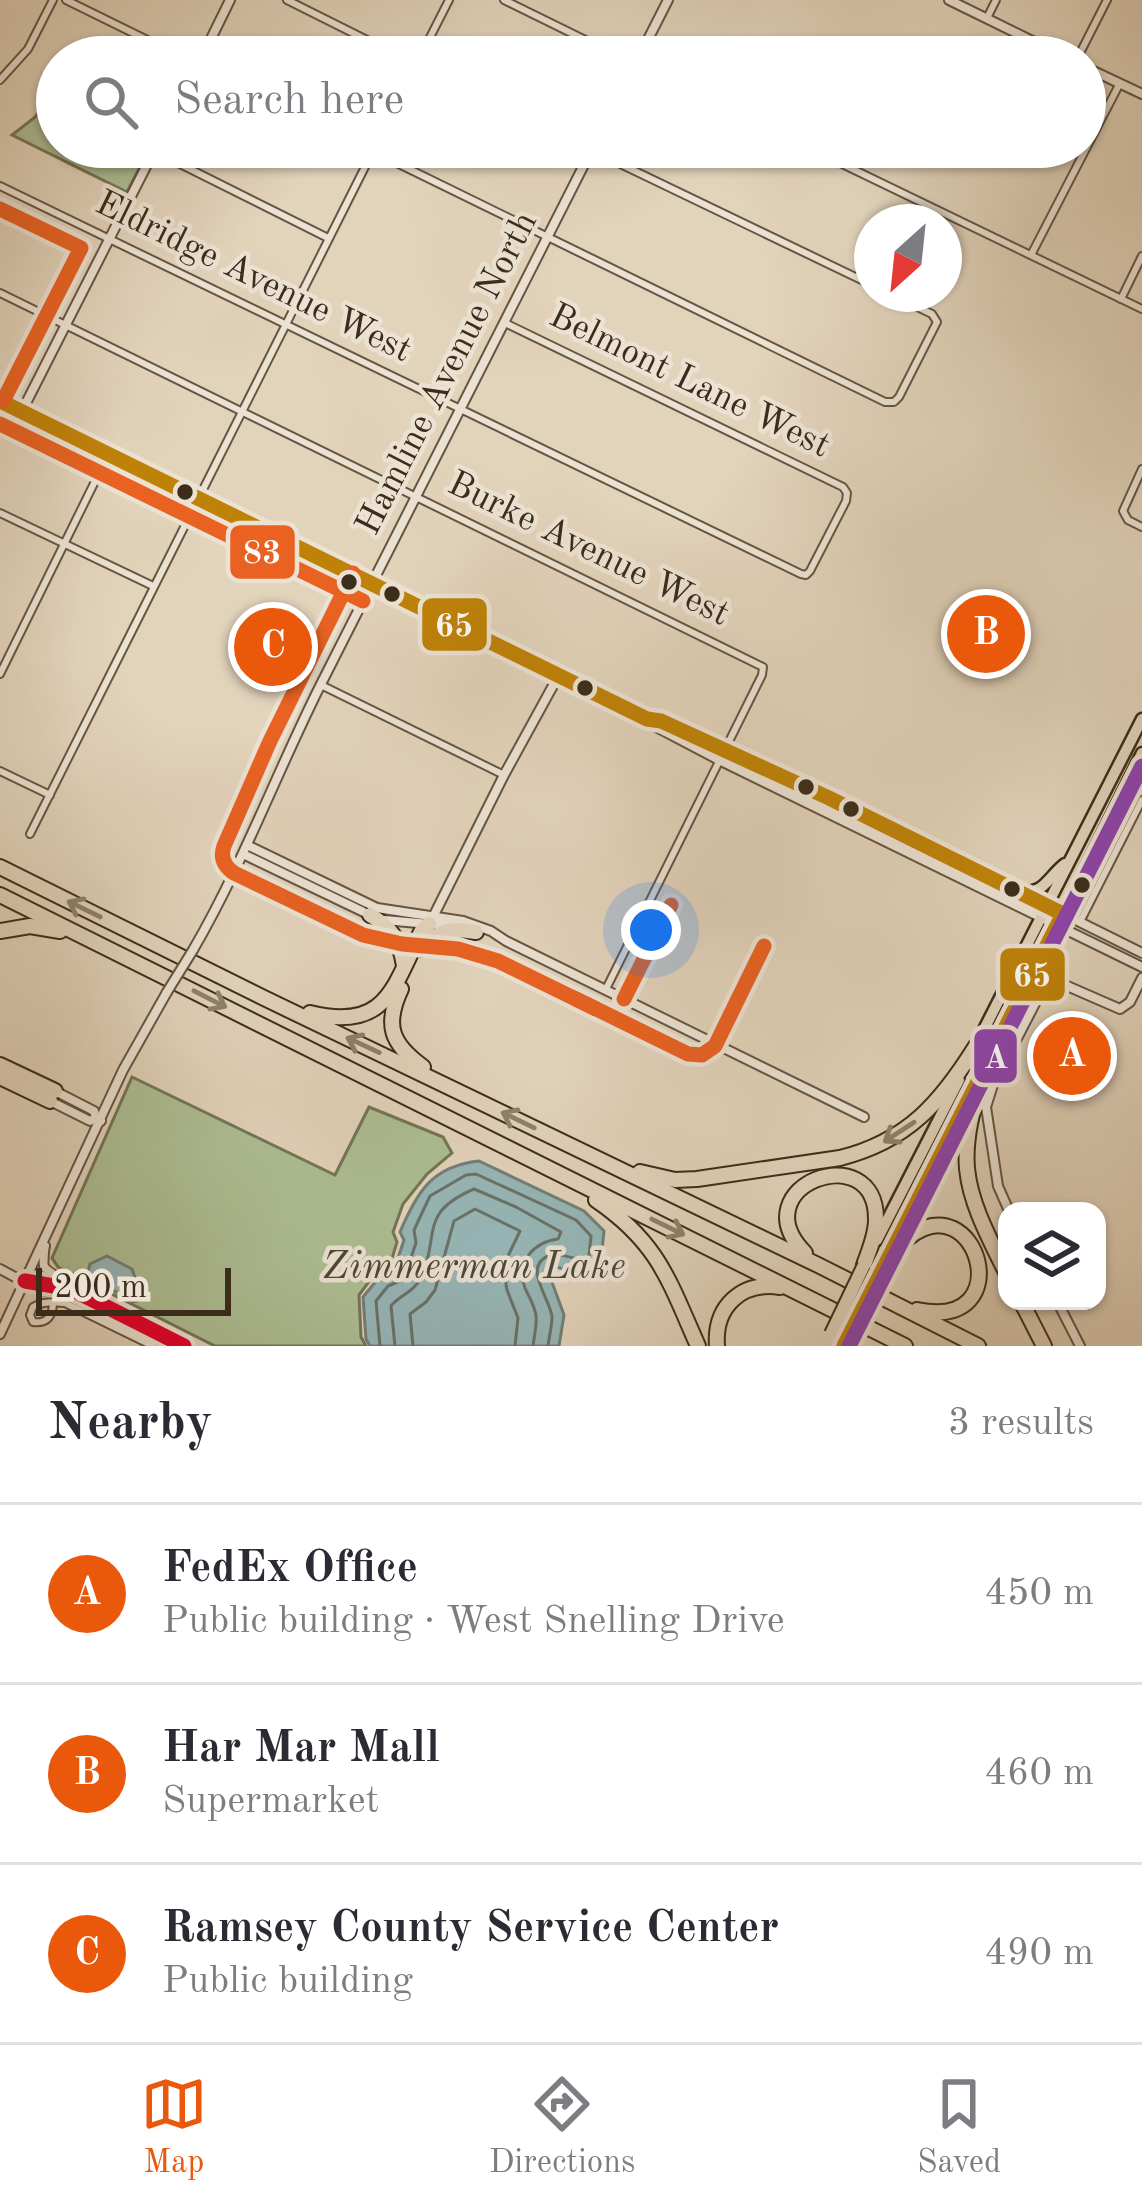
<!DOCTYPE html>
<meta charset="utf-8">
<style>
body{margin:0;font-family:"Old Standard TT",serif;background:#f2f2f3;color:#2b2b33}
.controls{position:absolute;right:36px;bottom:36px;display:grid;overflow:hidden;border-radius:24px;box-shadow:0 3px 9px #0004}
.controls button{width:108px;height:108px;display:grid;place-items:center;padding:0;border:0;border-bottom:3px solid #e1e1e2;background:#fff;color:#2b2b33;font:60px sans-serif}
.compass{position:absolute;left:854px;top:204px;width:108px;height:108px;border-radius:50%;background:#fff;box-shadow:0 3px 9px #0004;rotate:207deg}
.scale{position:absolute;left:36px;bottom:30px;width:195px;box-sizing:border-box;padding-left:12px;border:6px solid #3b2d19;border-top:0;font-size:33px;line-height:42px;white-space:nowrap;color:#3b2d19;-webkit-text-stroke:9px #ece2d3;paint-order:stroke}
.you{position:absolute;left:651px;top:930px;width:42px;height:42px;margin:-30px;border:9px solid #fff;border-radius:50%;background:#1a73e8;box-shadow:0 0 0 18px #1a73e833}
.badge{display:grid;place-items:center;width:78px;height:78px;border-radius:50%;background:#ea580c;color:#fff;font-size:39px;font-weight:700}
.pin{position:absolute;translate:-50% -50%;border:6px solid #fff;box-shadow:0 3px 12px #0006}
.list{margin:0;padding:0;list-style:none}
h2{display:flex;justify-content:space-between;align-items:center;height:156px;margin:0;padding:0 48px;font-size:51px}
h2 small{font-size:39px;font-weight:400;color:#7c7c81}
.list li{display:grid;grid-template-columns:78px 1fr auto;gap:36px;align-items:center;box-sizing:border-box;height:180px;padding:0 48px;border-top:3px solid #e1e1e2}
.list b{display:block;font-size:45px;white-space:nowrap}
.list p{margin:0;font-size:39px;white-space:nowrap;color:#7c7c81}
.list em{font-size:39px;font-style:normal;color:#7c7c81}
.icon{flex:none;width:66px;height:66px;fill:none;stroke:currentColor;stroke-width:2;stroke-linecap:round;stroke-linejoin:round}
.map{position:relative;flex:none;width:1142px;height:1346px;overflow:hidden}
.search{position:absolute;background:#fff;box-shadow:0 3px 9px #0004;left:36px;right:36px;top:36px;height:132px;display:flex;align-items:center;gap:30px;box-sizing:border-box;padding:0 42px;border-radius:66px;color:#7c7c81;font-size:45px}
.sheet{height:696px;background:#fff}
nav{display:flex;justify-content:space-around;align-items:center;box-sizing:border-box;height:168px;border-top:3px solid #e1e1e2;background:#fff;font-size:33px;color:#7c7c81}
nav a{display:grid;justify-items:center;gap:6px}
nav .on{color:#ea580c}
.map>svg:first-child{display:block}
.green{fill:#adbe94;stroke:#747656;stroke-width:3}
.water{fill:#96b6b7;stroke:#727f78;stroke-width:3}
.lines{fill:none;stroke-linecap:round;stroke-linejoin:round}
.shore{stroke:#687268;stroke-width:3}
.minor-casing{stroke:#655642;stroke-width:10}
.tertiary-casing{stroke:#655642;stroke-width:12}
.primary-casing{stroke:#3b2d19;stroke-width:15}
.motorway-casing{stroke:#3b2d19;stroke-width:18}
.minor{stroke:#ece2d3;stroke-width:6}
.tertiary{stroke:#ece2d3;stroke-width:8}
.primary{stroke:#e2d3bb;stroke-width:10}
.motorway{stroke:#e2d3bb;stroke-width:14}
.tertiary-bridge-casing{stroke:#655642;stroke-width:12;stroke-linecap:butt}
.trunk-bridge-casing{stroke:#3b2d19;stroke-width:16;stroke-linecap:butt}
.tertiary-bridge{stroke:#ece2d3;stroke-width:8}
.trunk-bridge{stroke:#e2d3bb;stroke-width:12}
.bus-1-casing{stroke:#ece2d3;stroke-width:24}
.bus-2-casing{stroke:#ece2d3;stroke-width:24}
.bus-3-casing{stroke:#ece2d3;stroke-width:24}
.bus-4-casing{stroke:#ece2d3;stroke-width:24}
.bus-1{stroke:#bf8208;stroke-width:15}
.bus-2{stroke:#e96222;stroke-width:15}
.bus-3{stroke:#8e44ad;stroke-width:15}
.bus-4{stroke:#e4002b;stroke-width:15}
.oneway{stroke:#8e806a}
.bus-dot{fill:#3b2d19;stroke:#ece2d3;stroke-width:4.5}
.labels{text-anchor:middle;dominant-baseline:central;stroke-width:9;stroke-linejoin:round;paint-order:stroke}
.street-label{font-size:36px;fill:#3b2d19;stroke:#ece2d3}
.water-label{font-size:39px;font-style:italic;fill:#4d4839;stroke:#ece2d3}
.line-badge{stroke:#ece2d3;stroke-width:4.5}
.badge-label{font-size:33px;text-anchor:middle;font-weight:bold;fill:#fff}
</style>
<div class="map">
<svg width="1142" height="1346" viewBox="0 0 1142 1346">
<rect width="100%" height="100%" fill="#e2d3bb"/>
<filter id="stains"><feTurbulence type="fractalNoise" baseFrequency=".00167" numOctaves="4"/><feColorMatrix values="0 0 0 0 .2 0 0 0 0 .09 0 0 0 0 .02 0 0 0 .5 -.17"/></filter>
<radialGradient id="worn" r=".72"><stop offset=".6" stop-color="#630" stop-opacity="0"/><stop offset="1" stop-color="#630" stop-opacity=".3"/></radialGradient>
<g class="green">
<path d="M57,92V147H150L127,192L12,135L34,118Z"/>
<path d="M132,1077L335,1175L369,1107L443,1137L452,1153L427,1174L403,1204L393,1232L397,1242L390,1265L379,1268L359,1295L361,1337L366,1346H215L58,1267L52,1258Z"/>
</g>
<g class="water">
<path d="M479,1161L584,1211L604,1231L601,1260L591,1277L553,1266L549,1274L564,1315L559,1346H370L366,1339L363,1297L381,1275L394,1270L404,1240L400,1232C417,1192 432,1166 479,1161Z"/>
<path d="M107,1256L132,1269L138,1286L137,1301L132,1302L108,1287L90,1281L87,1276L90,1264Z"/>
</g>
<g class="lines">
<g class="shore">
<path d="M380,1346L376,1301L388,1286L400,1281L405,1275L416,1243L414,1230L430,1196L466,1175L476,1174L576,1220L591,1236L589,1256L586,1261C576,1260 558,1251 548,1256C522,1267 551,1300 552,1317C552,1326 549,1337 548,1346"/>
<path d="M395,1346L391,1306C400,1295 412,1293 419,1281C442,1236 416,1214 474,1189L516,1207L561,1232L558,1239C534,1242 515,1262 525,1288C529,1297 535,1306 536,1316C537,1325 534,1337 533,1346"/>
<path d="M413,1346L410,1314L426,1302L435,1290L454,1221L475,1209L520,1231L508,1256L504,1272L507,1290L518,1318L515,1346"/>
</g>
<defs>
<g id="minor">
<path d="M66,0L182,57"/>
<path d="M287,0L401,57"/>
<path d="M504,0L620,57"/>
<path d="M987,18L996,0"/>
<path d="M420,57L449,0"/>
<path d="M1078,57L1107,0"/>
<path d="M0,80L28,49L53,0"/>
<path d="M364,147L885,402H894L899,397L937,322L932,314L890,294"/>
<path d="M585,147L872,285"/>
<path d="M807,147L1142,309"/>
<path d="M154,151L328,238"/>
<path d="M0,186L801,574L806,575L810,571L846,501L847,493L843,487L505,323"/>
<path d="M1031,255L1120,83"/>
<path d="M0,293L763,667L762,675L606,989"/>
<path d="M1121,299L1142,256"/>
<path d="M1142,469L1123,511L1128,520L1142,527"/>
<path d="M0,513L153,586"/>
<path d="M0,674L109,453"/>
<path d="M321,685L504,775"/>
<path d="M0,771L50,795"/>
<path d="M30,834L375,147"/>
<path d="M1080,922L1142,800"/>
<path d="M53,1302C53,1315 48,1324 33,1322L30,1315L33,1307C43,1301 53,1302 65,1303L153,1346"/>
</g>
<g id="tertiary">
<path d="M949,0L1065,57"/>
<path d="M202,57L230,0"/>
<path d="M639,57L668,0"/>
<path d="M1085,67L1142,94"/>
<path d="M0,401L647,719L661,721L851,808L1142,953"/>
<path d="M22,411L156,147"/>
<path d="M648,720L658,728L719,760L1142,967"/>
<path d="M247,845L377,908L463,921L491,931L506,941L864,1117"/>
<path d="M243,854L370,915"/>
<path d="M433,917L504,775L555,682V672"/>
<path d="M384,920L452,926"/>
<path d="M193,950C242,866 276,774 320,686C410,506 502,327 593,147"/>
<path d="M55,1091L94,1111L96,1118"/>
<path d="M50,1101L90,1121L96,1118L101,1121"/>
<path d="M1009,1211L998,1186L986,1107L993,1085L1042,990L1050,983L1058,982L1120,1009L1130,1002L1142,978"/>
<path d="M45,1246C44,1249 43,1264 44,1266C47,1274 85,1291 95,1299"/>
<path d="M0,1269L37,1289L67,1295L115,1312L184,1346"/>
<path d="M26,1281L71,1289"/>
<path d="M1057,1301L1080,1346"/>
<path d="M0,1334L123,1070L167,992"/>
</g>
<g id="primary">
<path d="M1018,891C1044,896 1047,878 1065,864"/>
<path d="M972,1053L1142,719"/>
<path d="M987,1061L1063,914L1142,753"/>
<path d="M877,1240L959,1080"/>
<path d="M893,1249L976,1083"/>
</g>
<g id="motorway">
<path d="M0,867L264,998L818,1265L978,1346"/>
<path d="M0,895L905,1346"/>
<path d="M370,915C392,928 400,940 404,966"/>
<path d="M0,931L30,926L60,931"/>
<path d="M421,949C437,929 452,928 476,932"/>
<path d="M401,989C384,1025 391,1044 423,1067"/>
<path d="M310,1013C387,1032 393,987 422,930L429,924"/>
<path d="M988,1059C955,1161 959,1180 1007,1274"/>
<path d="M0,1065L55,1091"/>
<path d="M0,1077L50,1101"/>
<path d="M640,1172L675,1180L697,1179L840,1158C908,1141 941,1102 976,1046"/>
<path d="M596,1200C659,1243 669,1281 698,1346"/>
<path d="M805,1253C739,1186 877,1135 876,1220C876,1235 869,1251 864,1265"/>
<path d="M880,1275C888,1263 896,1247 908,1238C977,1182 1021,1332 917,1310"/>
<path d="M1021,1301L1044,1346"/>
<path d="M717,1346C714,1307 741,1281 780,1287"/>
</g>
</defs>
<use href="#minor" class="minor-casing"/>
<use href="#tertiary" class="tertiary-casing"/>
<use href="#primary" class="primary-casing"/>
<use href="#motorway" class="motorway-casing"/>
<use href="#minor" class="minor"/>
<use href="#tertiary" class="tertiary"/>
<use href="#primary" class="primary"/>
<use href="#motorway" class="motorway"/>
<defs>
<path id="tertiary-bridge" d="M167,992L193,950"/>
<g id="trunk-bridge">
<path d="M831,1334L864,1265"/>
<path d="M846,1342L880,1275"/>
</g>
</defs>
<use href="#tertiary-bridge" class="tertiary-bridge-casing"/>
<use href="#trunk-bridge" class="trunk-bridge-casing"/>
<use href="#tertiary-bridge" class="tertiary-bridge"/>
<use href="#trunk-bridge" class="trunk-bridge"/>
<defs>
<path id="bus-1" d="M0,401L647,719L661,721L829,798L1063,914L844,1346"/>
<g id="bus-2">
<path d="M0,209L81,248L3,401"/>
<path d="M0,424L363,601"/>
<path d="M353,573L270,741L224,846C220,857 224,866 234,873L363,935L402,944L458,949L498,961L596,1009"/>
<path d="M574,998L688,1054L702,1055L715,1046L764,946"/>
<path d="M624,999L671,905"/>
</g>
<path id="bus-3" d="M849,1346L1142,766"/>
<path id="bus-4" d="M25,1281L71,1289L184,1346"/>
</defs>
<use href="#bus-1" class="bus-1-casing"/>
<use href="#bus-2" class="bus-2-casing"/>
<use href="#bus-3" class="bus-3-casing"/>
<use href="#bus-4" class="bus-4-casing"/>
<use href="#bus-1" class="bus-1"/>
<use href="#bus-2" class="bus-2"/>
<use href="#bus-3" class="bus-3"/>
<use href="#bus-4" class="bus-4"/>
</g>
<defs><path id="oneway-shaft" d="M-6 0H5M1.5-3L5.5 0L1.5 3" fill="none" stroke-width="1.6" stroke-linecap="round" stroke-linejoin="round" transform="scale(3)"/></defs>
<g class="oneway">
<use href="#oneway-shaft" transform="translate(84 909) rotate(-154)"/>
<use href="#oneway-shaft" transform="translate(210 999) rotate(27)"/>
<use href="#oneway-shaft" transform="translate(363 1045) rotate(-155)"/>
<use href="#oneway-shaft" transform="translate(518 1120) rotate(-154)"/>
<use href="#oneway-shaft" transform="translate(899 1132) rotate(147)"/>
<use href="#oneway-shaft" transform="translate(668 1227) rotate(26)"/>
</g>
<g class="bus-dot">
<circle cx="185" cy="492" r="10"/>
<circle cx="349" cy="582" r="10"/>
<circle cx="392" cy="594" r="10"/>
<circle cx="585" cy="688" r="10"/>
<circle cx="806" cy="787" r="10"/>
<circle cx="851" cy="809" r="10"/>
<circle cx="1082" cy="885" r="10"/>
<circle cx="1012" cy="889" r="10"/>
</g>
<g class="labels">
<g class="street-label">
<text transform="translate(253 278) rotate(26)">Eldridge Avenue West</text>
<text transform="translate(448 374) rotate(-63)">Hamline Avenue North</text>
<text transform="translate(689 382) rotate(26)">Belmont Lane West</text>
<text transform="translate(588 550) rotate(26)">Burke Avenue West</text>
</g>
<g class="water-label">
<text x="474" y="1267">Zimmerman Lake</text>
</g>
</g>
<g class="line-badge">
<rect x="228" y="523" width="69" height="58" rx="12" fill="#e96222"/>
<rect x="420" y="596" width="69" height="57" rx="12" fill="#bf8208"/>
<rect x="998" y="946" width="69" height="57" rx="12" fill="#bf8208"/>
<rect x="972" y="1027" width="47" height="58" rx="12" fill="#8e44ad"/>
</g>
<g class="badge-label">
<text x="262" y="563">83</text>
<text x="454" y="636">65</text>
<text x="1032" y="986">65</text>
<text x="996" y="1068">A</text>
</g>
<rect width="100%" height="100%" filter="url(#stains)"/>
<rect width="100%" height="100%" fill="url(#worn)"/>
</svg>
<div class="controls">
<button><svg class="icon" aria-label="layers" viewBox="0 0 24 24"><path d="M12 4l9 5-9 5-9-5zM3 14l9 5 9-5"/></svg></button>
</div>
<svg class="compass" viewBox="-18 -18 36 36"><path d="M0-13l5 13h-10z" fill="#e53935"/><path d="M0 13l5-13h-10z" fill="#7c7c81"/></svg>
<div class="scale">200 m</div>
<div class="you"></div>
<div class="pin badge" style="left:1072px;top:1056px">A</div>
<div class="pin badge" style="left:986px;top:634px">B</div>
<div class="pin badge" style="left:273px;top:647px">C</div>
<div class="search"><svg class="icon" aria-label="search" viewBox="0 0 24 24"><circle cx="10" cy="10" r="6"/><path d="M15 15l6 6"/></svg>Search here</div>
</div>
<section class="sheet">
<h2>Nearby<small>3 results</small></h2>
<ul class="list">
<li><span class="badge">A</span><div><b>FedEx Office</b><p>Public building · West Snelling Drive</p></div><em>450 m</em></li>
<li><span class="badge">B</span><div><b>Har Mar Mall</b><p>Supermarket</p></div><em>460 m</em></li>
<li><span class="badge">C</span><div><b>Ramsey County Service Center</b><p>Public building</p></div><em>490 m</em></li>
</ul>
</section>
<nav>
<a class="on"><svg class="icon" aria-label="map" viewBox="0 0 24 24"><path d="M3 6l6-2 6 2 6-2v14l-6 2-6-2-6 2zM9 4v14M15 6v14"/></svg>Map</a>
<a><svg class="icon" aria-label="directions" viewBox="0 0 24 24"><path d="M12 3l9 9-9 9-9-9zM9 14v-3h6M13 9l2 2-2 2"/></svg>Directions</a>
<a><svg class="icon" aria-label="saved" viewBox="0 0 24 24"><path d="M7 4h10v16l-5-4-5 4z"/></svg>Saved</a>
</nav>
